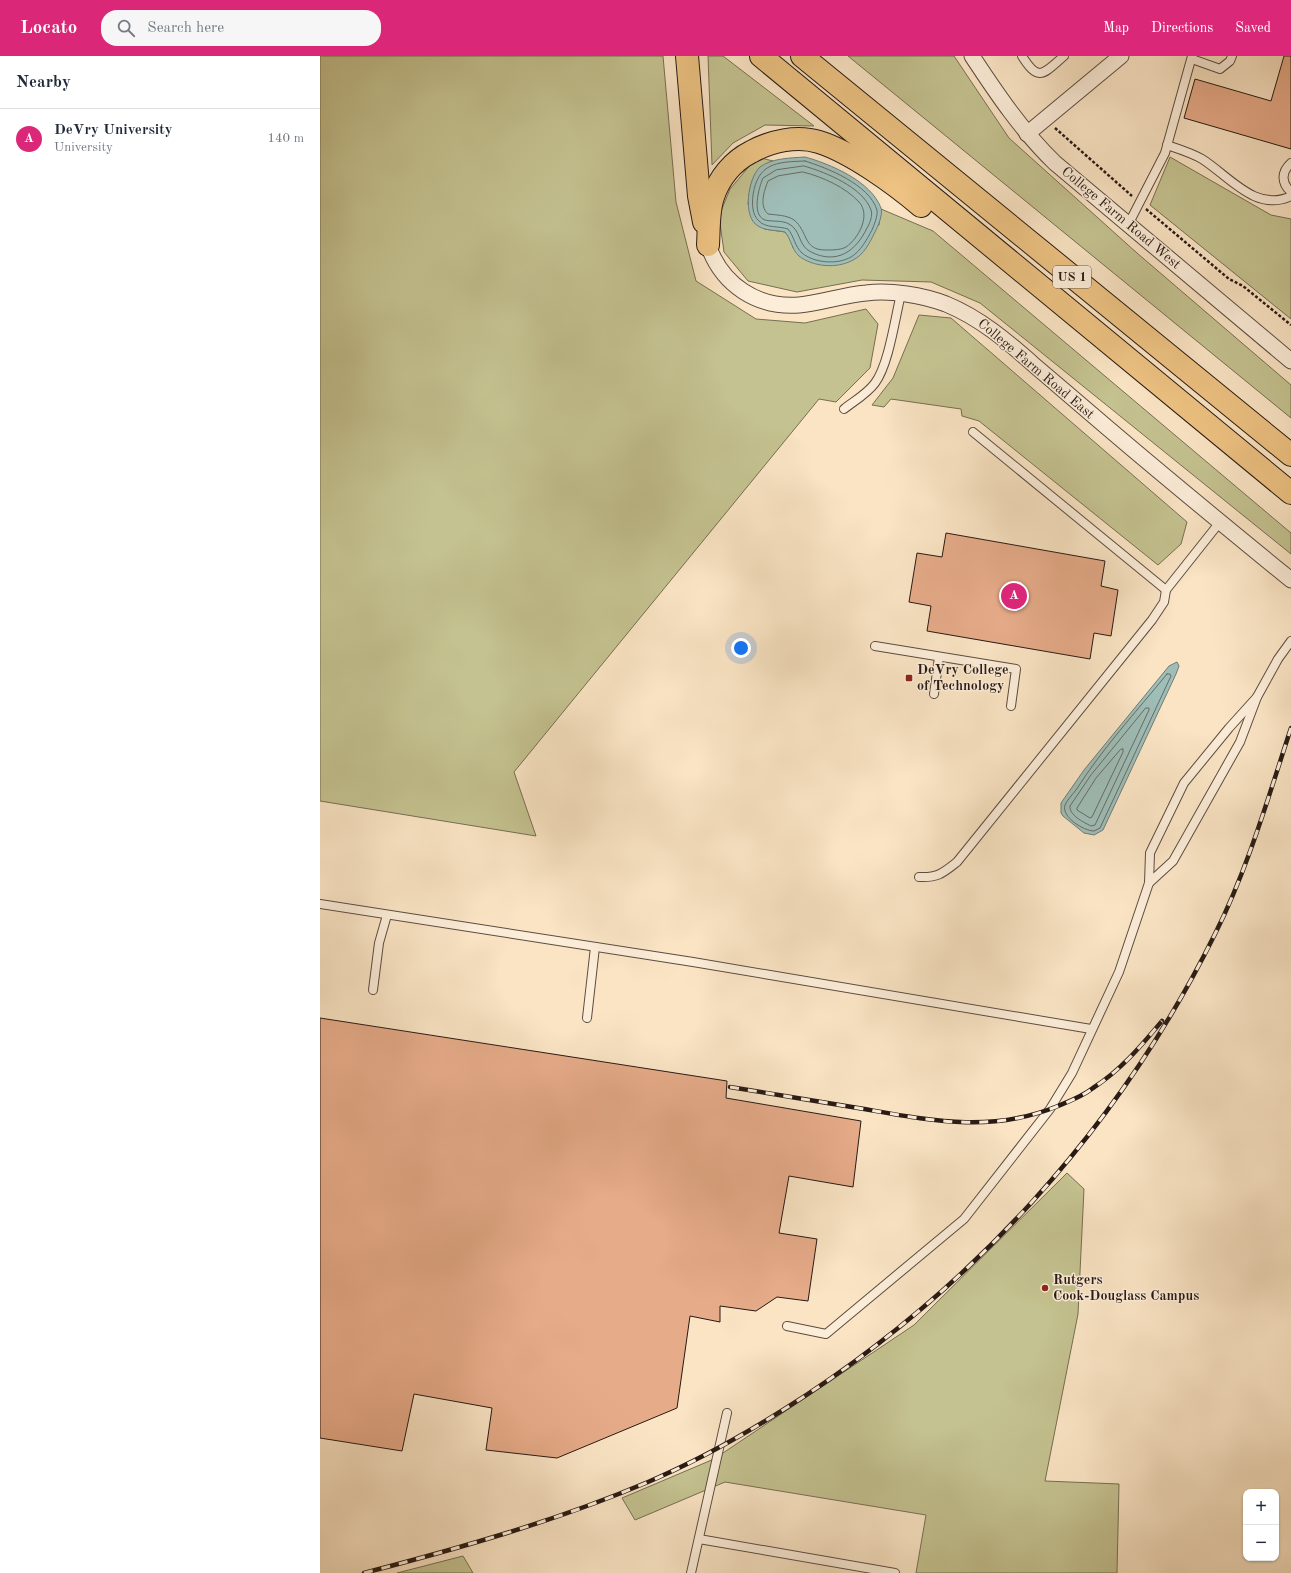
<!DOCTYPE html>
<meta charset="utf-8">
<style>
body{margin:0;font-family:"Old Standard TT",serif;background:#f6f6f7;color:#1f2937}
.controls{position:absolute;right:12px;bottom:12px;display:grid;overflow:hidden;border-radius:8px;box-shadow:0 1px 3px #0004}
.controls button{width:36px;height:36px;display:grid;place-items:center;padding:0;border:0;border-bottom:1px solid #e0e1e3;background:#fff;color:#1f2937;font:20px sans-serif}
.you{position:absolute;left:421px;top:592px;width:14px;height:14px;margin:-10px;border:3px solid #fff;border-radius:50%;background:#1a73e8;box-shadow:0 0 0 6px #1a73e833}
.badge{display:grid;place-items:center;width:26px;height:26px;border-radius:50%;background:#db2777;color:#fff;font-size:13px;font-weight:700}
.pin{position:absolute;translate:-50% -50%;border:2px solid #fff;box-shadow:0 1px 4px #0006}
.list{margin:0;padding:0;list-style:none}
h2{display:flex;justify-content:space-between;align-items:center;height:52px;margin:0;padding:0 16px;font-size:17px}
h2 small{font-size:13px;font-weight:400;color:#747a83}
.list li{display:grid;grid-template-columns:26px 1fr auto;gap:12px;align-items:center;box-sizing:border-box;height:60px;padding:0 16px;border-top:1px solid #e0e1e3}
.list b{display:block;font-size:15px;white-space:nowrap}
.list p{margin:0;font-size:13px;white-space:nowrap;color:#747a83}
.list em{font-size:13px;font-style:normal;color:#747a83}
.icon{flex:none;width:22px;height:22px;fill:none;stroke:currentColor;stroke-width:2;stroke-linecap:round;stroke-linejoin:round}
.map{position:relative;flex:none;width:971px;height:1517px;overflow:hidden}
header{display:flex;align-items:center;gap:24px;box-sizing:border-box;height:56px;padding:0 20px;background:#db2777;color:#fff}
header strong{font-size:19px}
nav{display:flex;gap:22px;margin-inline-start:auto;font-size:14px}
.search{width:280px;height:36px;background:#f6f6f7;display:flex;align-items:center;gap:10px;box-sizing:border-box;padding:0 14px;border-radius:16px;color:#747a83;font-size:15px}
main{display:flex}
aside{flex:1;background:#fff}
.map>svg:first-child{display:block}
.green{fill:#c4c290;stroke:#766e52}
.water{fill:#9fbeb8;stroke:#6f7c76}
.lines{fill:none;stroke-linecap:round;stroke-linejoin:round}
.shore{stroke:#646c66;stroke-width:1}
.building{fill:#e6ab89;stroke:#281a14}
.lane-casing{stroke:#5c4c40;stroke-width:10}
.street-casing{stroke:#5c4c40;stroke-width:17}
.highway-casing{stroke:#281a14;stroke-width:24}
.path{stroke:#281a14;stroke-width:2.5;stroke-dasharray:3 2;stroke-linecap:butt}
.lane{stroke:#fcedd9;stroke-width:8}
.street{stroke:#fcedd9;stroke-width:15}
.highway{stroke:#edc282;stroke-width:22}
.rail-casing{stroke:#281a14;stroke-width:4.5}
.rail{stroke:#fcedd9;stroke-width:3;stroke-dasharray:9;stroke-linecap:butt}
.poi-dot{fill:#8f2418;stroke:#fcedd9;stroke-width:1.5}
.labels{text-anchor:middle;dominant-baseline:central;stroke-width:3;stroke-linejoin:round;paint-order:stroke}
.shield{fill:#fcedd9;stroke:#68594f;stroke-width:1}
.shield-label{font-size:13px;font-weight:bold;fill:#281a14}
.street-label{font-size:14px;fill:#281a14;stroke:#fcedd9}
.poi-label{font-size:14px;font-weight:bold;fill:#281a14;stroke:#fcedd9;text-anchor:start}
</style>
<header>
<strong>Locato</strong>
<div class="search"><svg class="icon" aria-label="search" viewBox="0 0 24 24"><circle cx="10" cy="10" r="6"/><path d="M15 15l6 6"/></svg>Search here</div>
<nav><a>Map</a><a>Directions</a><a>Saved</a></nav>
</header>
<main>
<aside>
<h2>Nearby<small></small></h2>
<ul class="list">
<li><span class="badge">A</span><div><b>DeVry University</b><p>University</p></div><em>140 m</em></li>
</ul>
</aside>
<div class="map">
<svg width="971" height="1517" viewBox="0 0 971 1517">
<rect width="100%" height="100%" fill="#fae4c4"/>
<filter id="stains"><feTurbulence type="fractalNoise" baseFrequency=".005" numOctaves="4"/><feColorMatrix values="0 0 0 0 .2 0 0 0 0 .09 0 0 0 0 .02 0 0 0 .5 -.17"/></filter>
<radialGradient id="worn" r=".72"><stop offset=".6" stop-color="#630" stop-opacity="0"/><stop offset="1" stop-color="#630" stop-opacity=".3"/></radialGradient>
<g class="green">
<path d="M0,0H343L356,146L376,225L436,263L485,267L546,253L558,268L550,312L516,346L499,343L194,716L216,780L0,745Z"/>
<path d="M388,0H403L494,70L445,69L413,87L392,109Z"/>
<path d="M528,0H634L689,82L817,197L971,329V362Z"/>
<path d="M437,101L453,105C431,115 431,126 428,148L444,173L465,176L471,183L473,192L559,169L561,153L613,175L971,477V498L660,247L611,226L542,224L477,236L428,225L404,196L399,160L410,133Z"/>
<path d="M850,101L951,159L971,163V263L830,149Z"/>
<path d="M599,259L631,262L867,466L861,488L838,509L659,365L642,360L641,353L571,343L564,351L552,349L573,322Z"/>
<path d="M747,1117L764,1133L758,1258L725,1425L799,1428L797,1517H596L606,1459L405,1426L315,1464L302,1442L394,1403L594,1269Z"/>
<path d="M143,1500L153,1517H77Z"/>
</g>
<g class="water">
<path d="M485,101C510,108 551,125 561,152C563,159 558,170 555,176C550,186 544,199 533,204C517,213 493,211 479,200C472,194 471,183 465,176C457,174 446,175 438,170C422,161 428,122 440,111C452,102 471,102 485,101Z"/>
<path d="M857,606L859,610L856,618L783,774L774,779L764,777L743,760L741,757V747L764,714L849,610Z"/>
</g>
<g class="lines">
<g class="shore">
<path d="M485,105C507,112 549,128 557,154C558,160 554,169 552,174C547,183 541,195 531,201C517,209 494,207 482,197C475,191 474,180 468,173C459,170 445,172 439,165C432,159 432,148 433,139C438,107 456,106 485,105Z"/>
<path d="M484,110C505,116 543,131 551,154C553,159 550,167 547,172C536,195 517,209 491,196C478,190 481,174 469,168C462,164 453,166 445,164C431,159 439,131 443,122L456,114Z"/>
<path d="M483,116C503,121 525,131 539,146C551,159 539,182 526,191C521,194 512,194 505,194C483,194 488,175 474,164C467,159 456,159 448,158C439,150 444,135 448,125L458,120Z"/>
<path d="M847,618H850L851,620L780,772L774,775C764,775 741,761 745,749C747,744 753,738 756,734C782,693 816,656 847,618Z"/>
<path d="M826,652H829V654L775,769L771,770C763,766 749,759 750,750L771,719Z"/>
<path d="M803,693V696L772,761L770,762L757,754V752L776,722L800,694Z"/>
</g>
</g>
<g class="building">
<path d="M964,0H971V93L864,62L875,23L951,45Z"/>
<path d="M626,477L785,505L781,530L798,534L791,580L774,577L770,603L607,575L611,550L589,546L597,497L622,501Z"/>
<path d="M0,962L407,1025L406,1042L541,1065L533,1131L469,1120L459,1177L497,1183L488,1245L457,1241L436,1255L400,1250V1266L370,1260L357,1352L237,1402L166,1394L172,1352L94,1338L82,1395L0,1382Z"/>
</g>
<g class="lines">
<defs>
<g id="lane">
<path d="M702,0C719,27 723,18 744,0"/>
<path d="M872,3L900,13L910,5L912,0"/>
<path d="M847,89C859,93 872,97 882,103C909,120 936,157 971,140"/>
<path d="M971,107C961,116 961,127 971,136"/>
<path d="M808,169L845,97L872,0"/>
<path d="M524,353C534,345 547,338 555,327C569,308 575,262 581,238"/>
<path d="M653,376L846,534"/>
<path d="M555,590L696,613L691,650"/>
<path d="M614,638L619,601"/>
<path d="M599,821C618,822 623,817 637,806L832,564L844,546L846,534L900,466"/>
<path d="M829,827L853,805L920,686L937,641L958,603L971,585"/>
<path d="M0,848L373,906L771,973"/>
<path d="M53,934L59,887L67,859"/>
<path d="M267,962L275,891"/>
<path d="M467,1270L506,1278L644,1163L730,1053L752,1017L799,916L829,827L830,797L864,727L909,672L937,641"/>
<path d="M379,1483L575,1517"/>
<path d="M371,1517L407,1357"/>
</g>
<g id="street">
<path d="M652,0C677,38 702,75 735,107L971,305"/>
<path d="M707,78L801,0"/>
<path d="M388,189C402,229 437,252 479,249C501,247 523,239 546,237C571,234 602,239 626,248C660,262 687,285 714,309C735,327 755,344 776,362C840,417 906,471 971,524"/>
</g>
<g id="highway">
<path d="M367,0L379,140L384,166"/>
<path d="M441,0L971,437"/>
<path d="M482,0L971,399"/>
<path d="M388,189C389,174 388,155 393,141C399,122 413,105 431,96C451,85 477,79 499,86C531,96 575,128 601,150"/>
</g>
</defs>
<use href="#lane" class="lane-casing"/>
<use href="#street" class="street-casing"/>
<use href="#highway" class="highway-casing"/>
<g class="path">
<path d="M735,72L812,140"/>
<path d="M826,153L909,223L923,230L971,269"/>
</g>
<use href="#lane" class="lane"/>
<use href="#street" class="street"/>
<use href="#highway" class="highway"/>
<defs>
<g id="rail">
<path d="M410,1031C453,1038 495,1045 538,1052C608,1064 670,1078 738,1050C750,1045 763,1040 773,1032C801,1014 821,990 842,965"/>
<path d="M44,1517C140,1492 236,1465 328,1426C375,1406 420,1381 463,1354C648,1238 798,1074 895,878C928,812 948,742 971,672"/>
</g>
</defs>
<use href="#rail" class="rail-casing"/>
<use href="#rail" class="rail"/>
</g>
<g class="poi-dot">
<rect x="585" y="618" width="8" height="8" rx="2"/>
<circle cx="725" cy="1232" r="4"/>
</g>
<g class="labels">
<rect class="shield" x="733" y="210" width="38" height="22" rx="3"/>
<g class="shield-label">
<text x="752" y="221">US 1</text>
</g>
<g class="street-label">
<text transform="translate(801 162) rotate(40)">College Farm Road West</text>
<text transform="translate(716 313) rotate(40)">College Farm Road East</text>
</g>
<g class="poi-label">
<text x="597" y="614">DeVry College<tspan x="597" dy="16">of Technology</tspan></text>
<text x="733" y="1224">Rutgers<tspan x="733" dy="16">Cook-Douglass Campus</tspan></text>
</g>
</g>
<rect width="100%" height="100%" filter="url(#stains)"/>
<rect width="100%" height="100%" fill="url(#worn)"/>
</svg>
<div class="controls">
<button>+</button>
<button>−</button>
</div>
<div class="you"></div>
<div class="pin badge" style="left:694px;top:540px">A</div>
</div>
</main>
